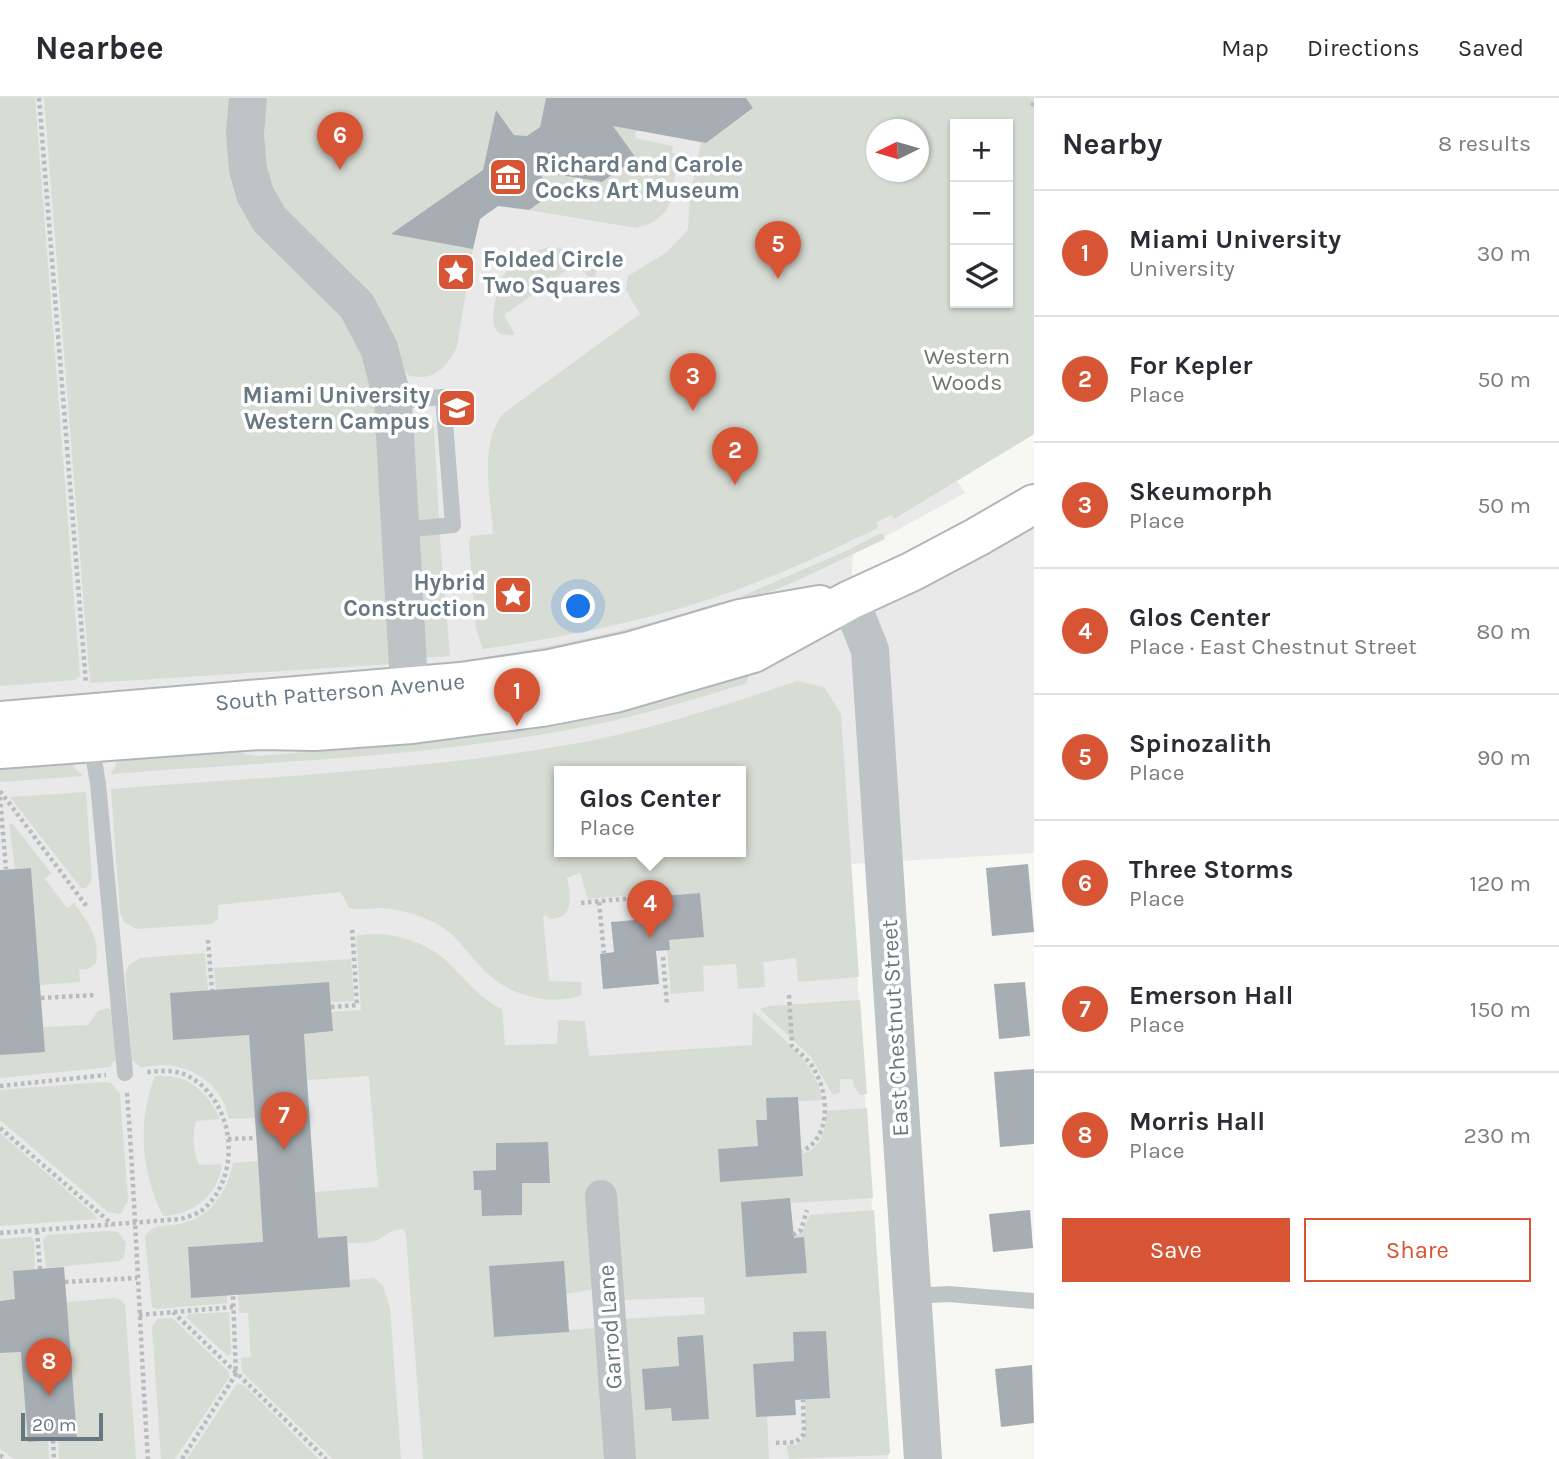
<!DOCTYPE html>
<meta charset="utf-8">
<style>
body{margin:0;font-family:Karla,sans-serif;background:#f2f2f3;color:#2b2b33}
.controls{position:absolute;right:21px;top:21px;display:grid;overflow:hidden;border-radius:0px;box-shadow:0 2px 5px #0004}
.controls button{width:63px;height:63px;display:grid;place-items:center;padding:0;border:0;border-bottom:2px solid #e1e1e2;background:#fff;color:#2b2b33;font:35px sans-serif}
.compass{position:absolute;left:866px;top:21px;width:63px;height:63px;border-radius:50%;background:#fff;box-shadow:0 2px 5px #0004;rotate:265deg}
.scale{position:absolute;left:21px;bottom:18px;width:82px;box-sizing:border-box;padding-left:7px;border:4px solid #687883;border-top:0;font-size:19px;line-height:24px;white-space:nowrap;color:#687883;-webkit-text-stroke:5px #fff;paint-order:stroke}
.you{position:absolute;left:579px;top:509px;width:24px;height:24px;margin:-18px;border:5px solid #fff;border-radius:50%;background:#1a73e8;box-shadow:0 0 0 10px #1a73e833}
.badge{display:grid;place-items:center;width:46px;height:46px;border-radius:50%;background:#d75535;color:#fff;font-size:23px;font-weight:700}
.pin{position:absolute;translate:-50% -58px;filter:drop-shadow(0 2px 4px #0008)}
.pin::after{content:'';position:absolute;top:37px;width:24px;height:21px;background:inherit;clip-path:polygon(0 0,100% 0,50% 100%)}
.popup{position:absolute;left:554px;top:668px;width:192px;height:91px;box-sizing:border-box;display:grid;place-content:center;border-radius:0px;background:#fff;filter:drop-shadow(0 2px 5px #0005);font-size:23px;white-space:nowrap;color:#7c7c81}
.popup b{font-size:26px;color:#2b2b33}
.popup::after{content:'';position:absolute;left:50%;top:100%;margin-left:-14px;border:14px solid transparent;border-top-color:#fff}
.list{margin:0;padding:0;list-style:none}
h2{display:flex;justify-content:space-between;align-items:center;height:91px;margin:0;padding:0 28px;font-size:30px}
h2 small{font-size:23px;font-weight:400;color:#7c7c81}
.list li{display:grid;grid-template-columns:46px 1fr auto;gap:21px;align-items:center;box-sizing:border-box;height:126px;padding:0 28px;border-top:2px solid #e1e1e2}
.list b{display:block;font-size:26px;white-space:nowrap}
.list p{margin:0;font-size:23px;white-space:nowrap;color:#7c7c81}
.list em{font-size:23px;font-style:normal;color:#7c7c81}
.actions{display:flex;gap:14px;padding:21px 28px}
.actions a{flex:1;padding:16px 0;border:2px solid #d75535;border-radius:0px;text-align:center;font-size:24px;color:#d75535}
.actions .main{background:#d75535;color:#fff}
.icon{flex:none;width:38px;height:38px;fill:none;stroke:currentColor;stroke-width:2;stroke-linecap:round;stroke-linejoin:round}
.map{position:relative;flex:none;width:1034px;height:1361px;overflow:hidden}
header{display:flex;align-items:center;gap:42px;box-sizing:border-box;height:98px;padding:0 35px;background:#fff;border-bottom:2px solid #e1e1e2}
header strong{font-size:33px}
nav{display:flex;gap:38px;margin-inline-start:auto;font-size:24px}
main{display:flex}
aside{flex:1;background:#fff}
.map>svg:first-child{display:block}
.built{fill:#e8e9e8;fill-rule:evenodd}
.green{fill:#d7dcd4;fill-rule:evenodd}
.building{fill:#a6aeb3}
.lines{fill:none;stroke-linecap:round;stroke-linejoin:round}
.trunk-casing{stroke:#b2b6b9;stroke-width:42}
.path{stroke:#b9bcbe;stroke-width:4.5;stroke-dasharray:3.5 3.5;stroke-linecap:butt}
.service{stroke:#bec3c6;stroke-width:16}
.minor{stroke:#bec3c6;stroke-width:32}
.tertiary{stroke:#bec3c6;stroke-width:38}
.trunk{stroke:#fff;stroke-width:38}
.labels{text-anchor:middle;dominant-baseline:central;stroke-width:7;stroke-linejoin:round;paint-order:stroke}
.poi-label{font-size:23px;font-weight:bold;fill:#687883;stroke:#fff;text-anchor:start}
.park-label{font-size:23px;fill:#6b7b67;stroke:#fff}
.street-label{font-size:23px;fill:#687883;stroke:#fff}
</style>
<header>
<strong>Nearbee</strong>
<nav><a>Map</a><a>Directions</a><a>Saved</a></nav>
</header>
<main>
<div class="map">
<svg width="1034" height="1361" viewBox="0 0 1034 1361">
<rect width="100%" height="100%" fill="#f7f7f4"/>
<path class="built" d="M0,0H1034V336L957,383L965,395L853,456L850,501L1034,406V755L850,766L888,1361H0ZM955,26H1008V205H955ZM876,32H918V74H876ZM559,674H741V754H559Z"/>
<g class="green">
<path d="M0,0H35L80,578L75,582L0,588Z"/>
<path d="M44,0H235L232,33L351,223L374,273L392,566L90,585Z"/>
<path d="M262,0H546L540,29L527,38L514,37L496,13L483,72L392,136L473,151L457,248C448,269 432,285 408,277L333,165L268,91Z"/>
<path d="M746,0H1034V336L894,421L892,417L877,424L878,430C840,448 801,467 762,482C673,518 578,537 483,551L476,531L469,445L471,438L493,436C491,400 478,343 504,315L640,216L626,192L628,178L667,154L688,132L690,97L701,44L706,45L753,11ZM955,26H1008V205H955ZM876,32H918V74H876Z"/>
<path d="M613,28L636,32L635,40L673,48L672,55L679,57L670,104L665,114L655,123L646,127L636,130L529,112L537,73L602,84L636,60Z"/>
<path d="M549,149L588,155C598,164 598,171 594,183H591L577,165L504,217L515,237C490,240 492,223 495,204C497,195 498,186 503,178C512,165 534,153 549,149Z"/>
<path d="M419,320L430,323L434,329L440,440L450,558L421,560L412,326L415,321Z"/>
<path d="M879,436H883L885,441L792,485L742,504V498L844,454Z"/>
<path d="M720,504L725,505L727,510L625,539L447,568L443,565C537,553 630,534 720,504Z"/>
<path d="M748,578L747,585C695,601 642,617 588,628C433,659 268,664 111,676L120,658L198,648L257,658L407,646L505,634L602,617L669,601Z"/>
<path d="M797,583L824,589L841,616L859,879L798,884L796,860L763,864L765,889L738,891L736,866L703,868L704,893L671,896L667,852H670L669,842L704,838L700,795L663,798L662,791L633,794V797L588,801L580,775L567,780C571,797 575,821 550,821L546,817L543,818L549,883L581,884L582,897C551,908 511,898 487,875C469,858 456,834 433,824C417,816 399,811 381,810C370,810 360,812 349,810L341,794L218,807V821L212,826L136,831L124,824L120,814L111,691C263,679 416,673 567,647C645,634 722,608 797,583ZM559,674H741V754H559Z"/>
<path d="M65,660L83,678L0,684V661Z"/>
<path d="M86,694L92,782L86,790H81L10,699Z"/>
<path d="M12,725L51,775L45,781L67,810L74,805C88,824 100,840 96,865L88,871L79,872L80,884L40,887L31,770L15,771L9,727Z"/>
<path d="M370,836C397,836 422,843 443,860C464,878 476,899 502,911L505,947L557,946L558,922L585,923L589,958L752,947L753,913C780,939 816,963 822,1002L799,1003L798,999L766,1001L767,1022L756,1023L758,1048L718,1051L720,1083L803,1078L802,1056C821,1051 827,1031 826,1013L867,1010L873,1100L791,1105L790,1100L746,1179L807,1175L804,1140H794L802,1134L810,1117L874,1112L890,1355L888,1357L789,1361L786,1347H796L805,1338V1301L830,1299L826,1233L793,1235L794,1263L753,1266L756,1319L767,1318L769,1361H632L624,1221L705,1216L704,1199L622,1202L595,1191L566,1196L564,1164L489,1169L494,1239L568,1234L569,1232L597,1230L606,1361H423L406,1137L404,1132C390,1129 386,1140 374,1143C356,1148 336,1143 318,1140L315,1094L378,1089L369,978L307,982L304,936L332,933L331,914L361,912L356,838ZM548,1044L550,1084L522,1085V1117L483,1118L481,1092H474L473,1073L496,1072V1045ZM702,1237L709,1321L672,1323L671,1310L645,1311L642,1271L679,1268L677,1239Z"/>
<path d="M205,855L208,892L170,896L173,942L249,937L255,1020L229,1021C224,993 201,972 173,968C162,966 151,969 140,969L132,962L126,887V874L129,867L140,860Z"/>
<path d="M351,861L354,903L331,904L329,884L216,892L214,870Z"/>
<path d="M860,902L867,996L860,997L854,989L853,981H840V994L834,997L831,994L811,959L760,911L769,908Z"/>
<path d="M108,910L112,913L116,961L110,969L0,980V957L45,953L43,929L88,927L98,913Z"/>
<path d="M155,978C187,975 208,993 220,1021L196,1023C192,1039 193,1052 199,1067L222,1066C218,1098 194,1116 163,1118C141,1073 137,1024 155,978Z"/>
<path d="M104,984L111,985L120,996L128,1102L121,1116L108,1114L0,1022V992Z"/>
<path d="M0,1035L95,1117L96,1121L0,1128Z"/>
<path d="M258,1063L263,1144L188,1150L191,1199L227,1197V1205L157,1211L152,1209L145,1139C153,1124 170,1129 184,1125C213,1117 227,1093 233,1065Z"/>
<path d="M109,1133L118,1134L126,1145L124,1160L118,1163L46,1170L43,1143L47,1137Z"/>
<path d="M26,1139H32L34,1144L35,1171L13,1173L15,1201L0,1203V1141Z"/>
<path d="M374,1180L383,1188L390,1210L401,1361H333L242,1274L241,1260L251,1259L248,1215H239L238,1196L350,1189V1182Z"/>
<path d="M115,1200L121,1202L125,1207L136,1361H59L58,1341L77,1340L66,1204Z"/>
<path d="M229,1214L231,1255L228,1258L186,1219L189,1216Z"/>
<path d="M172,1220L228,1273L230,1278L175,1361H161L152,1229L157,1221Z"/>
<path d="M21,1254L48,1342L49,1361H14L0,1351V1255Z"/>
<path d="M240,1286L245,1288L319,1361H187L236,1287Z"/>
</g>
<g class="building">
<path d="M546,0H746L753,10L706,45L613,28L636,60L602,84L537,73L554,94L529,112L498,108L480,121L473,151L391,136L483,72L496,12L514,37L527,38L540,29Z"/>
<path d="M1028,766L1034,834L992,838L986,770Z"/>
<path d="M31,770L45,954L0,957V772Z"/>
<path d="M662,791L663,798L700,795L704,839L669,842L670,852L656,853L659,886L603,891L600,856L614,854L611,824L635,822L633,794Z"/>
<path d="M329,884L333,933L304,936L307,982L318,1140L347,1138L350,1189L191,1200L188,1149L263,1144L258,1063L249,937L173,942L170,895Z"/>
<path d="M1025,884L1030,938L999,941L994,886Z"/>
<path d="M1034,971V1046L1000,1049L994,974Z"/>
<path d="M798,999L803,1078L720,1084L718,1051L758,1048L756,1022H767L766,1000Z"/>
<path d="M548,1044L550,1085H522V1117L482,1118L481,1092H474L473,1073L496,1072V1045Z"/>
<path d="M790,1100L794,1140L804,1139L807,1175L746,1179L741,1104Z"/>
<path d="M1030,1112L1033,1150L993,1154L989,1116Z"/>
<path d="M564,1163L569,1234L494,1239L489,1168Z"/>
<path d="M64,1169L77,1340L28,1344L21,1254L0,1255V1203L15,1201L13,1173Z"/>
<path d="M826,1233L830,1300L795,1302L796,1317L756,1319L753,1266L794,1263L793,1234Z"/>
<path d="M703,1237L709,1321L672,1323L671,1310L645,1312L642,1271L679,1268L677,1239Z"/>
<path d="M1032,1267L1034,1325L1001,1329L995,1271Z"/>
</g>
<g class="lines">
<defs>
<g id="trunk">
<path d="M0,623L461,584L550,571L632,553L740,521L820,507"/>
<path d="M0,651L259,632L315,633L412,626L542,609L615,595L753,555L850,502L911,474L977,439L1034,406"/>
</g>
</defs>
<use href="#trunk" class="trunk-casing"/>
<g class="path">
<path d="M39,0L86,586"/>
<path d="M1032,8L1034,4"/>
<path d="M0,693L88,810"/>
<path d="M0,699L6,771"/>
<path d="M599,804L604,855"/>
<path d="M581,805L633,800"/>
<path d="M208,842L212,892"/>
<path d="M663,859L667,907"/>
<path d="M789,897L792,948C800,955 810,963 815,973C829,997 831,1040 802,1053"/>
<path d="M41,900L96,897"/>
<path d="M331,909L357,907L352,829"/>
<path d="M0,988L106,977"/>
<path d="M127,995C136,1117 140,1239 148,1361"/>
<path d="M0,1030L113,1127"/>
<path d="M228,1041L256,1040"/>
<path d="M37,1133L40,1171"/>
<path d="M0,1135L181,1121C187,1119 195,1117 201,1113C243,1080 236,1003 188,978C175,971 160,973 146,974"/>
<path d="M793,1137L801,1132L807,1112"/>
<path d="M65,1184L137,1180"/>
<path d="M173,1214L326,1361"/>
<path d="M139,1217L233,1209"/>
<path d="M53,1342L54,1361"/>
<path d="M776,1345L796,1344L804,1336L803,1302"/>
<path d="M0,1357L5,1361"/>
<path d="M182,1361L236,1276L233,1197"/>
</g>
<g class="service">
<path d="M393,303L443,299L453,427L402,432"/>
<path d="M91,644L98,686L125,975"/>
<path d="M911,1198L948,1196L1034,1203"/>
</g>
<path class="minor" d="M601,1098L620,1361"/>
<g class="tertiary">
<path d="M248,0L245,35L248,71L255,96L269,121L357,208L379,250L393,303L411,621"/>
<path d="M850,502L870,552L923,1361"/>
</g>
<use href="#trunk" class="trunk"/>
</g>
<defs>
<symbol id="museum-square" viewBox="-11 -11 22 22"><rect x="-9" y="-9" width="18" height="18" rx="4" fill="#d75535" stroke="#fff"/><path d="M0-6L6-3V-2H-6V-3ZM-5-1h2V3h-2ZM-1-1h2V3h-2ZM3-1h2V3H3ZM-6 4H6V6H-6Z" fill="#fff"/></symbol>
<symbol id="sight-square" viewBox="-11 -11 22 22"><rect x="-9" y="-9" width="18" height="18" rx="4" fill="#d75535" stroke="#fff"/><path d="M0-6L1.8-2.2L6-1.7L2.9 1.2L3.7 5.4L0 3.3L-3.7 5.4L-2.9 1.2L-6-1.7L-1.8-2.2Z" fill="#fff"/></symbol>
<symbol id="university-square" viewBox="-11 -11 22 22"><rect x="-9" y="-9" width="18" height="18" rx="4" fill="#d75535" stroke="#fff"/><path d="M0-5L7-2L0 1L-7-2ZM-4 1L0 2.5L4 1V4Q0 6-4 4Z" fill="#fff"/></symbol>
</defs>
<g fill-rule="evenodd">
<use href="#museum-square" x="486" y="57" width="44" height="44"/>
<use href="#sight-square" x="434" y="152" width="44" height="44"/>
<use href="#university-square" x="435" y="288" width="44" height="44"/>
<use href="#sight-square" x="491" y="475" width="44" height="44"/>
</g>
<g class="labels">
<g class="poi-label">
<text x="535" y="66">Richard and Carole<tspan x="535" dy="26">Cocks Art Museum</tspan></text>
<text x="483" y="161">Folded Circle<tspan x="483" dy="26">Two Squares</tspan></text>
<text x="430" y="297" text-anchor="end">Miami University<tspan x="430" dy="26">Western Campus</tspan></text>
<text x="486" y="484" text-anchor="end">Hybrid<tspan x="486" dy="26">Construction</tspan></text>
</g>
<g class="park-label">
<text x="967" y="258">Western<tspan x="967" dy="26">Woods</tspan></text>
</g>
<g class="street-label">
<text transform="translate(340 594) rotate(-5)">South Patterson Avenue</text>
<text transform="translate(895 930) rotate(-93)">East Chestnut Street</text>
<text transform="translate(610 1229) rotate(-94)">Garrod Lane</text>
</g>
</g>
</svg>
<div class="controls">
<button>+</button>
<button>−</button>
<button><svg class="icon" aria-label="layers" viewBox="0 0 24 24"><path d="M12 4l9 5-9 5-9-5zM3 14l9 5 9-5"/></svg></button>
</div>
<svg class="compass" viewBox="-18 -18 36 36"><path d="M0-13l5 13h-10z" fill="#e53935"/><path d="M0 13l5-13h-10z" fill="#7c7c81"/></svg>
<div class="scale">20 m</div>
<div class="you"></div>
<div class="pin badge" style="left:517px;top:628px">1</div>
<div class="pin badge" style="left:735px;top:387px">2</div>
<div class="pin badge" style="left:693px;top:313px">3</div>
<div class="pin badge" style="left:650px;top:840px">4</div>
<div class="popup"><b>Glos Center</b>Place</div>
<div class="pin badge" style="left:778px;top:181px">5</div>
<div class="pin badge" style="left:340px;top:72px">6</div>
<div class="pin badge" style="left:284px;top:1052px">7</div>
<div class="pin badge" style="left:49px;top:1298px">8</div>
</div>
<aside>
<h2>Nearby<small>8 results</small></h2>
<ul class="list">
<li><span class="badge">1</span><div><b>Miami University</b><p>University</p></div><em>30 m</em></li>
<li><span class="badge">2</span><div><b>For Kepler</b><p>Place</p></div><em>50 m</em></li>
<li><span class="badge">3</span><div><b>Skeumorph</b><p>Place</p></div><em>50 m</em></li>
<li><span class="badge">4</span><div><b>Glos Center</b><p>Place · East Chestnut Street</p></div><em>80 m</em></li>
<li><span class="badge">5</span><div><b>Spinozalith</b><p>Place</p></div><em>90 m</em></li>
<li><span class="badge">6</span><div><b>Three Storms</b><p>Place</p></div><em>120 m</em></li>
<li><span class="badge">7</span><div><b>Emerson Hall</b><p>Place</p></div><em>150 m</em></li>
<li><span class="badge">8</span><div><b>Morris Hall</b><p>Place</p></div><em>230 m</em></li>
</ul>
<div class="actions"><a class="main">Save</a><a>Share</a></div>
</aside>
</main>
